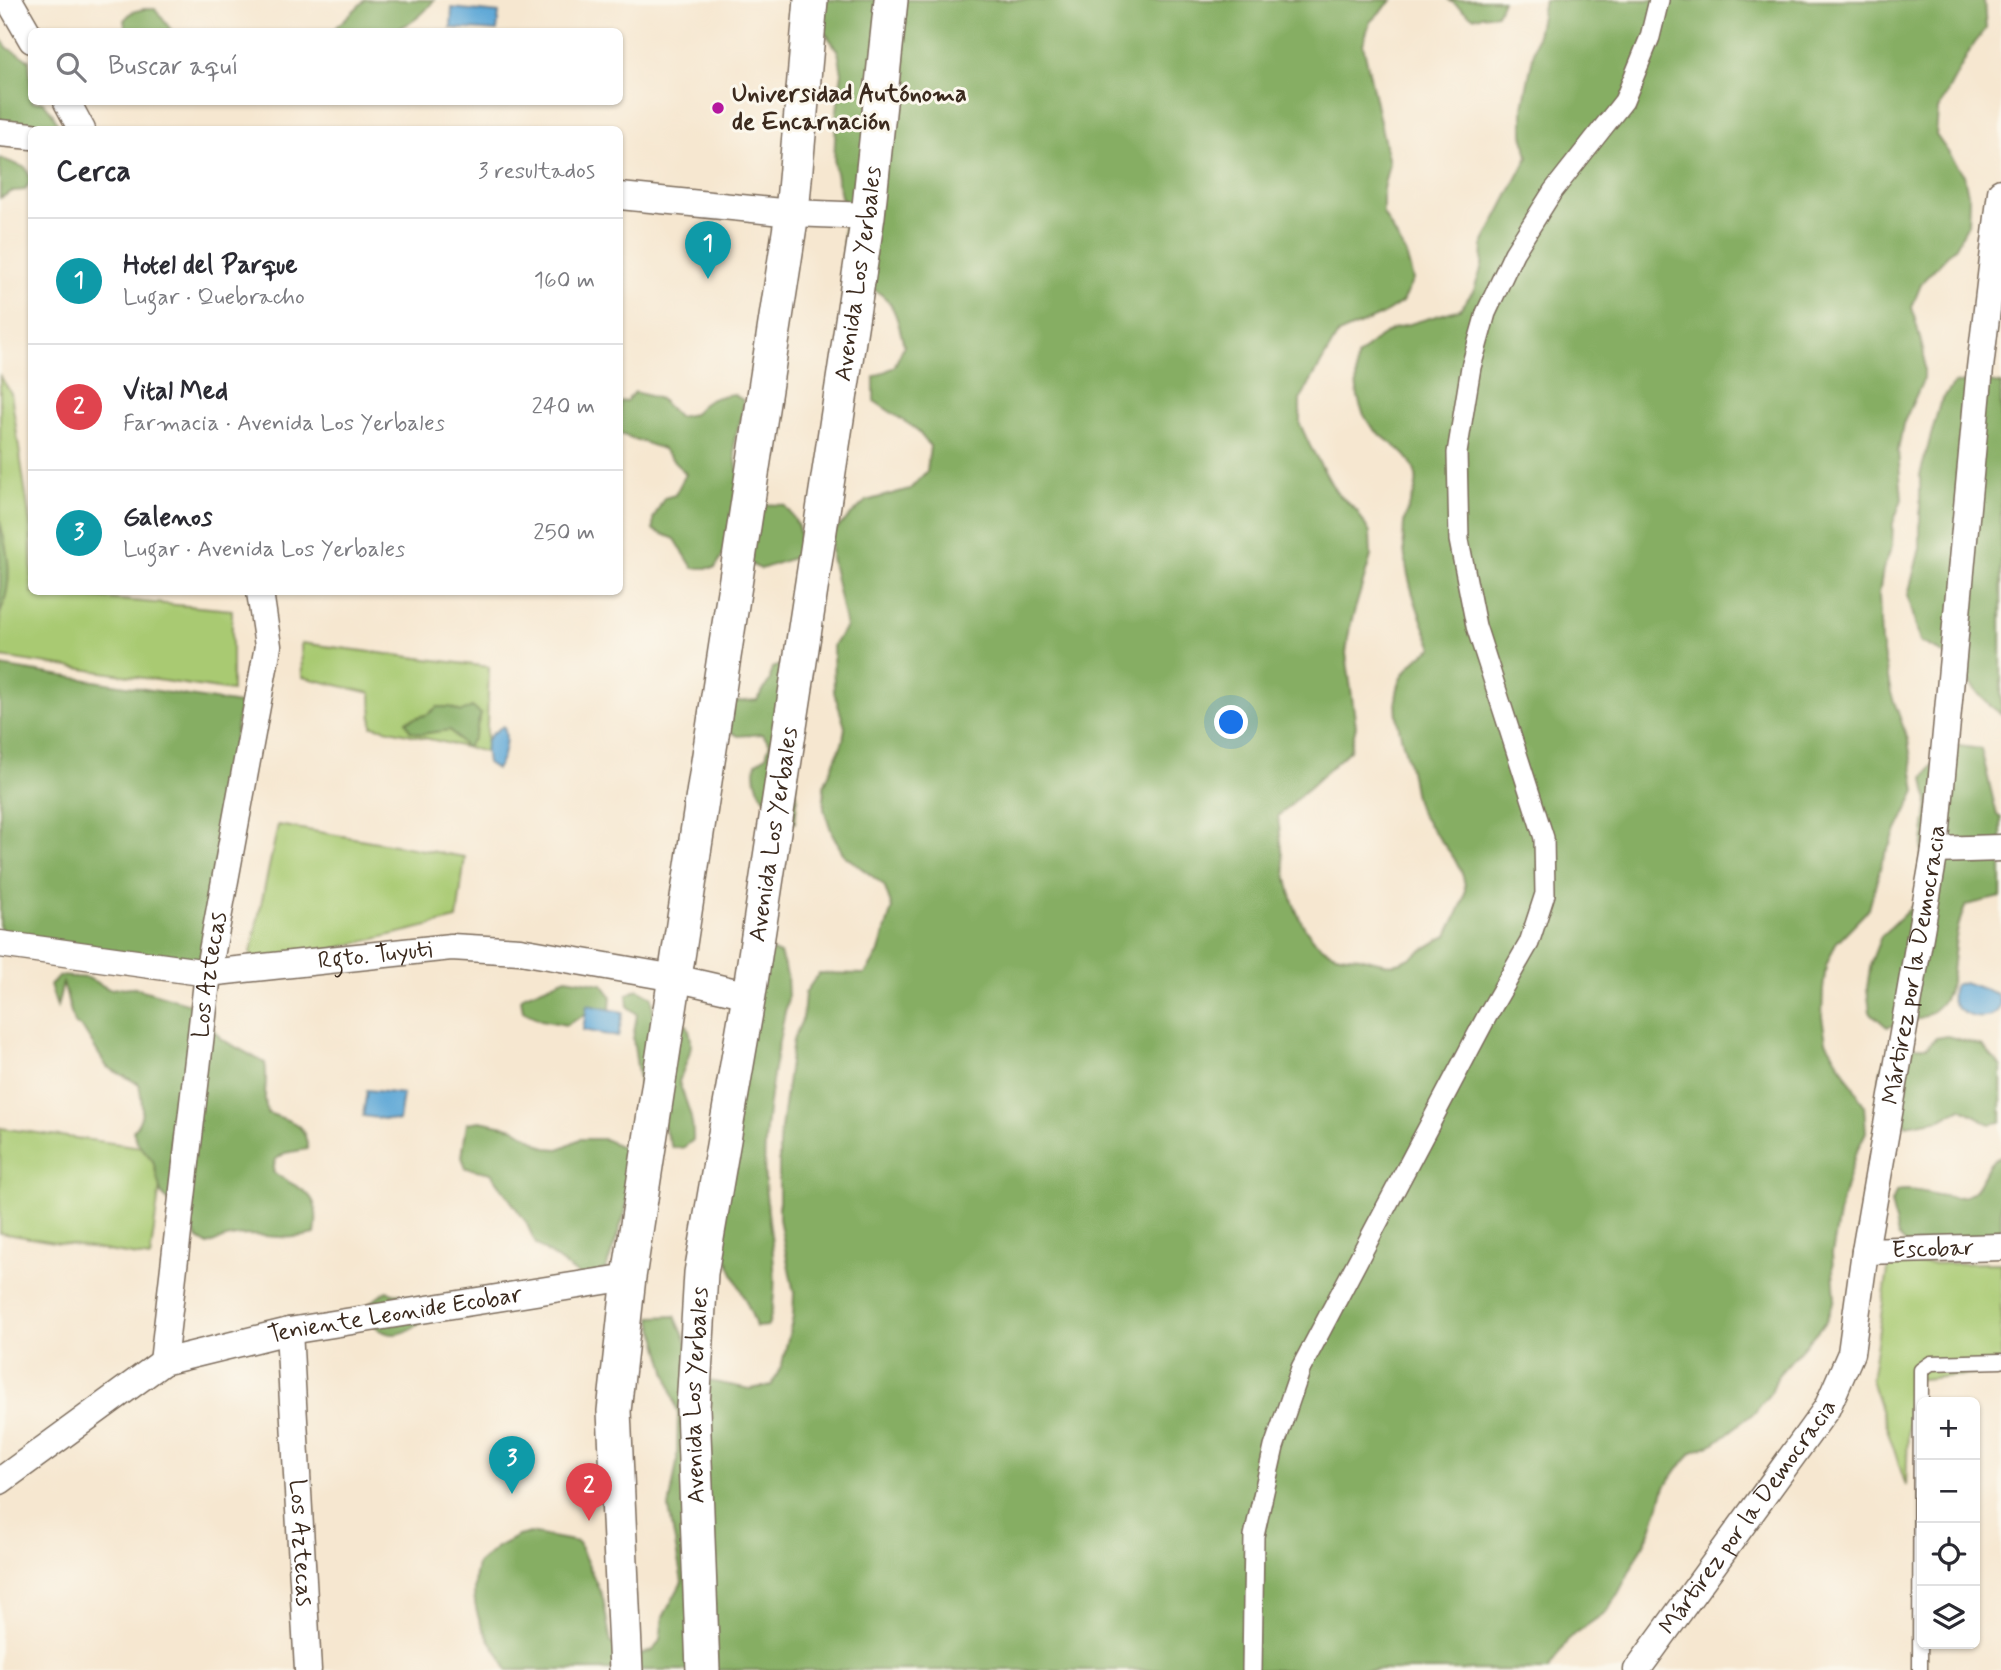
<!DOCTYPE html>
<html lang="es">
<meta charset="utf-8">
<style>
body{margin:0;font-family:Mynerve,sans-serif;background:#f2f2f3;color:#2b2b33}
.controls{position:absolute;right:21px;bottom:21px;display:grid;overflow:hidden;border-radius:10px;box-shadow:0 2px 5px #0004}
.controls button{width:63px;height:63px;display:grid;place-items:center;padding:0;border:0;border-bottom:2px solid #e1e1e2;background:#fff;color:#2b2b33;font:35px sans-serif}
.you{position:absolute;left:1232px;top:723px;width:24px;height:24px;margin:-18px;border:5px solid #fff;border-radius:50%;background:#1a73e8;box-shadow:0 0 0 10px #1a73e833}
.badge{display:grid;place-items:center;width:46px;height:46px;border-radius:50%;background:#7c3aed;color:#fff;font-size:23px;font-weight:700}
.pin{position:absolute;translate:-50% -58px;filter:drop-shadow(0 2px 4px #0008)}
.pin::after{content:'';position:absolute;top:37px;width:24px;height:21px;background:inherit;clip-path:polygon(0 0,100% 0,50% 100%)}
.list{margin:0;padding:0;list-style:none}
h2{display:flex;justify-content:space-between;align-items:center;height:91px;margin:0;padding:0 28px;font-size:30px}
h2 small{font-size:23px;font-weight:400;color:#7c7c81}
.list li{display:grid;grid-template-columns:46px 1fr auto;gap:21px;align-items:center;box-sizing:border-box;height:126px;padding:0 28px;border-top:2px solid #e1e1e2}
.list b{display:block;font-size:26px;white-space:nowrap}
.list p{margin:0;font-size:23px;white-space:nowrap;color:#7c7c81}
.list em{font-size:23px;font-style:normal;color:#7c7c81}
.icon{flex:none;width:38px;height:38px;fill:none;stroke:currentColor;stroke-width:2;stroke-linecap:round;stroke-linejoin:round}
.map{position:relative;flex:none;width:2001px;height:1670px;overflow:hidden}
.search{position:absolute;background:#fff;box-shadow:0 2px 5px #0004;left:28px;top:28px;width:595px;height:77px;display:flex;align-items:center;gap:18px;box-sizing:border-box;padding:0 24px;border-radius:10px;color:#7c7c81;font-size:26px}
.panel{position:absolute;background:#fff;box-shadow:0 2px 5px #0004;left:28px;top:126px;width:595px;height:469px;border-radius:10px}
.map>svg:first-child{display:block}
.green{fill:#a9ca72;stroke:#727a48;stroke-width:2}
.forest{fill:#86ae64;stroke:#606c41;stroke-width:2}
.water{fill:#60a9d7;stroke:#4e6a7a;stroke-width:2}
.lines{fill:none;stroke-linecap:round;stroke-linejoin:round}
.service-casing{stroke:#7c6c5c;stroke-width:17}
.pedestrian-casing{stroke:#7c6c5c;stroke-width:22}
.minor-casing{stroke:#7c6c5c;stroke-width:29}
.tertiary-casing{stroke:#7c6c5c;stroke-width:36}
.service{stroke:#fff;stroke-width:14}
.pedestrian{stroke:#fff;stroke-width:19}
.minor{stroke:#fff;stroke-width:26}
.tertiary{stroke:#fff;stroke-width:33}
.poi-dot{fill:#b5179e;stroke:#fbf7ec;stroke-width:2.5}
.labels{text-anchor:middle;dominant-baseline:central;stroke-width:6;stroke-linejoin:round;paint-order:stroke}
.poi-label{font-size:24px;font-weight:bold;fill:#3b2a1e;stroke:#fbf7ec;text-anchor:start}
.street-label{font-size:24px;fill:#3b2a1e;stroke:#fbf7ec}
</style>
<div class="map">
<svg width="2001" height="1670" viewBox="0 0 2001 1670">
<rect width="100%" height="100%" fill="#fbf7ec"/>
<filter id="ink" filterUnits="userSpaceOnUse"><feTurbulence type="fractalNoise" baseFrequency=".0143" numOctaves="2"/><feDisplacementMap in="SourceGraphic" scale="14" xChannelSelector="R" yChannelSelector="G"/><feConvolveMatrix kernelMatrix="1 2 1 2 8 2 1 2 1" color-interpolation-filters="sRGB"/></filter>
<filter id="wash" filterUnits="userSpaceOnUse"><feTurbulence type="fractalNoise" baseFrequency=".00686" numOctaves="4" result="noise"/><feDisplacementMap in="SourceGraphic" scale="28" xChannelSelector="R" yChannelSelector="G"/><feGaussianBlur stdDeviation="1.57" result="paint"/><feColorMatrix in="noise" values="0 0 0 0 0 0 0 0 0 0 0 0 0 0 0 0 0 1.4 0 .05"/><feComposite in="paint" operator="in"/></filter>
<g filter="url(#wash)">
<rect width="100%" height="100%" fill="#f6e7d0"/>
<g class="green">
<path d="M0,376L11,393L31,530L32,592L232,610V691L0,657Z"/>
<path d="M301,643L489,667L486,752L372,726L371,693L302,677Z"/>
<path d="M278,825L465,857L457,919L247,970Z"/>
<path d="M0,1128L165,1150L150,1258L0,1233Z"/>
<path d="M2001,1263V1372L1910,1380L1906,1486L1871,1380L1889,1264Z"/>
</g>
<g class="forest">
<path d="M365,0H434C406,39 375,32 332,31Z"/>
<path d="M802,0H1392L1370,22L1363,44L1389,163L1383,189V213L1406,254L1413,280L1402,302L1382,315L1338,334L1300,400V424L1310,446L1336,492L1357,511L1370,533L1371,556L1350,626L1346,653L1356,726L1350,750L1278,816C1283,858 1288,935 1333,953C1341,957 1351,955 1360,957C1376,961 1390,968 1406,960C1420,953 1431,943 1447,936C1452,923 1465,904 1465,891C1466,861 1433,836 1420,812C1413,799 1413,780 1409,765C1396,718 1380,677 1433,648C1417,610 1400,566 1404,523C1406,508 1419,491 1416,476C1411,452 1389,444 1374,429C1355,410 1355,381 1357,357L1373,342L1393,329L1460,309L1474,290L1482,266L1483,244L1528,157L1523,134V107L1544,0H1984L1986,29L1971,48L1938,110L1936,135L1964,175L1969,199L1968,224L1956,246L1922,282L1912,307L1924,354V378L1903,424L1898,451L1902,499L1893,523L1892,547L1883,569L1879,594L1881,643L1891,693L1908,740L1916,791L1882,861L1869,909L1836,943L1826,966L1823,990L1822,1017L1826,1041L1864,1105L1866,1132L1855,1155L1841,1203L1832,1254L1835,1299L1826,1321L1778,1375L1771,1392L1755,1412L1715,1443L1693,1452L1678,1468L1665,1487L1651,1530L1619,1592L1606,1612L1569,1638L1548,1670H507C501,1653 489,1642 482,1626C473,1608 472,1583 477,1564L497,1547L518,1536L530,1533L578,1542L603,1598L611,1643L641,1654L653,1651L660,1640L663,1617L682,1582L669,1508L677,1462L678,1414L651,1317L675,1316L704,1380L750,1389L772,1385L782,1364L793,1317L794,1293L779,1219V1143L793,1040L803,1018L805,993L819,973L865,974L878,954L892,908L884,885L844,855L832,833L824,809V786L843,741L845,727L834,692L833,645L846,627L831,557V534L866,501L910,489L927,471L930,446L916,429L874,401V377L894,367L904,346C894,303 892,295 850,279L843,258L844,210L834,164L836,117L842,73L838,51Z"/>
<path d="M1449,0H1503L1497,14L1473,17Z"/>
<path d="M144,9H155L172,31H126L124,20L132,12Z"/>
<path d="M0,38L8,48L29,60L32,102H43C51,111 56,117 59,129L32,130L0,137Z"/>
<path d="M0,158L26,168L31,180L25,190L13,191L0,198Z"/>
<path d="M1977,380L2001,384V714C1963,688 1966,659 1920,642L1908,595L1920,548V475L1940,403L1954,384Z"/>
<path d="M635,392L660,399L678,417L694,414C704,399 716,397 733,394L743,400C744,415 739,424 735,438C732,455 742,502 762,504C769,505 776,504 784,505C799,522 804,535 796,557L761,569L724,553L715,568H693L675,539L653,530V519L664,498L675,495L686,474L663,449L620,434V402L626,401Z"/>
<path d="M0,522C9,556 14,581 0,614Z"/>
<path d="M783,664L797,800L795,823C773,809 750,792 756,763L766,756L770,743L762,734L738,736L727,729L733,702L757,700L770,680L772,668Z"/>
<path d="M0,666L240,704L216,858L204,972L0,941Z"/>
<path d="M437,707H450L461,712L472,707L481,714L473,739L466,748L450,730L421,734L410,731L406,721L428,714Z"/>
<path d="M1959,746L1981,749L1997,815L2001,818V897L1966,905C1938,964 1978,1013 1887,1027L1870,1012L1867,988L1871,962L1881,936L1916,903L1928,801L1924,778L1938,756Z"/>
<path d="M758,945L780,954L787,975L788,998C776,1052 761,1130 765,1183C768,1231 783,1280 768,1326L756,1327C747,1296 728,1271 720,1239Z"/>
<path d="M59,976L88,978L109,989L132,987L190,1004L200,1010L221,1039L265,1063C269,1081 261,1096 268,1113C291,1122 305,1121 308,1149L285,1153L275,1160L273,1172C302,1193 322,1189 315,1234C272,1245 251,1224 208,1245L198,1239L186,1219L161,1193L153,1161L137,1142L133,1131C146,1117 142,1102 139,1084L107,1067L83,1029L74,1023L63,983L57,1007L50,985Z"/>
<path d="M566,978L602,984L611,996L610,1009L586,1014L566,1025L541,1020L523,1011L521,999L525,995Z"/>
<path d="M638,989L652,997L654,1022L687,1025C697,1047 686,1060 679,1082C686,1103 694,1117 693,1140L683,1148L672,1147L649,1094L640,1087L633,1039L637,1014L628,1007L627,995Z"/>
<path d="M1947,1036L1983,1046L2001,1067V1122L1990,1124L1961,1108L1941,1119L1906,1125L1880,1085L1881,1072L1886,1061L1905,1047H1927L1936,1038Z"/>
<path d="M480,1121L514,1128L546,1148L559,1149L580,1139H604L627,1149L635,1158L625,1213L606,1269L583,1278L536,1244L526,1222L491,1173L466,1168L462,1157L467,1123Z"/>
<path d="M2001,1156V1228L1967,1245L1906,1244L1898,1236L1891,1202L1897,1191C1920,1186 1942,1201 1965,1196C1984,1191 1982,1161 2001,1156Z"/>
<path d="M386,1291L424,1301L427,1318C405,1336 386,1343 367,1317L369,1304Z"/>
</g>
<g class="water">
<path d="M452,8L499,13L497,31L451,28Z"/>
<path d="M503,726C509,733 504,761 496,769L487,763C484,739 484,739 503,726Z"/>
<path d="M1964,982L1997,994L2001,1004C1992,1032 1939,1012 1954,985Z"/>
<path d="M587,1005L623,1012L618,1037L583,1030Z"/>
<path d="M367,1090L403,1094L399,1121L363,1116Z"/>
</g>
</g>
<g filter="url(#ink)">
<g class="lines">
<defs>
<path id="service" d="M1920,1670L1921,1370L1931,1363L2001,1361"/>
<path id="pedestrian" d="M1252,1670L1254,1536L1274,1447L1301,1368L1487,1016L1529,943L1545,894L1544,838L1476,626L1459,540L1457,453L1471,367L1486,313L1514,253L1553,191L1624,101L1650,37L1659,0"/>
<g id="minor">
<path d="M9,0L32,40"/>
<path d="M67,102L82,130"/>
<path d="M0,133L32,136"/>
<path d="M620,196L792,213L868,216"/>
<path d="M1935,850L2001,848"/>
<path id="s1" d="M0,944L208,973L451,947L520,951L675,978L749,995"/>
<path id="s2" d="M1865,1251L2001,1247"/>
<path id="s3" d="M289,1331L308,1670"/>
<path id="s4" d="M163,1362L208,973L268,646L260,592"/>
<path id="s5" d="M0,1481L163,1362L289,1331L629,1277"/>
<path id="s6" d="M1637,1670L1827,1408L1851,1353L1865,1251L1935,850L1980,368L2001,192"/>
</g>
<g id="tertiary">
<path d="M626,1670L614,1411L629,1277L792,213L811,0"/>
<path id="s7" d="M703,1670L693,1408L701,1273L749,995L868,216L891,0"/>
</g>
</defs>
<use href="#service" class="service-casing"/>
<use href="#pedestrian" class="pedestrian-casing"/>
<use href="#minor" class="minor-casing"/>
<use href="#tertiary" class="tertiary-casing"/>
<use href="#service" class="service"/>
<use href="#pedestrian" class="pedestrian"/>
<use href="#minor" class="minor"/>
<use href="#tertiary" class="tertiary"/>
</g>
</g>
<circle class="poi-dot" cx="718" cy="108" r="7"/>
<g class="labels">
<g class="poi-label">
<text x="732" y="94">Universidad Autónoma<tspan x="732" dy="28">de Encarnación</tspan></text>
</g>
<g class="street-label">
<text stroke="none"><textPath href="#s7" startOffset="1409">Avenida Los Yerbales</textPath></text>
<text stroke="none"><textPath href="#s7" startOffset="842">Avenida Los Yerbales</textPath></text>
<text stroke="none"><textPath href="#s1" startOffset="378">Rgto. Tuyuti</textPath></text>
<text stroke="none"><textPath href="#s6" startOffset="777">Mártirez por la Democracia</textPath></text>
<text stroke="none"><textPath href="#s4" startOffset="390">Los Aztecas</textPath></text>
<text stroke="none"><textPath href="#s2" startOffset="68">Escobar</textPath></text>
<text stroke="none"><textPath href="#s5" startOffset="439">Teniente Leonide Ecobar</textPath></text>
<text stroke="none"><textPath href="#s7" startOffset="275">Avenida Los Yerbales</textPath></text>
<text stroke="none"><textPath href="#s6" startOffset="189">Mártirez por la Democracia</textPath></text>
<text stroke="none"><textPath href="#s3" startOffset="212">Los Aztecas</textPath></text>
</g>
</g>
</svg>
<div class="controls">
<button>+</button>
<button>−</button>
<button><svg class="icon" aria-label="locate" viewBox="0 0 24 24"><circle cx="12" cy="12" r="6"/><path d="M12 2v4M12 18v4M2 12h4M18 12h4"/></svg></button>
<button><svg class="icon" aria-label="layers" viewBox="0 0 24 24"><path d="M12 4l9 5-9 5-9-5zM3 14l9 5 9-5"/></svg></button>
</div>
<div class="you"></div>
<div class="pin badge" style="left:708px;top:279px;background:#0f9aa8">1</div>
<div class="pin badge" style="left:589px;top:1521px;background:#e0444e">2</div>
<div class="pin badge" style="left:512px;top:1494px;background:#0f9aa8">3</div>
<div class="search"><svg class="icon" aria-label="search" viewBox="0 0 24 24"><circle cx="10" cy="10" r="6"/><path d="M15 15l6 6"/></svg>Buscar aquí</div>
<section class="panel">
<h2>Cerca<small>3 resultados</small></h2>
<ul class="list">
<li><span class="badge" style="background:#0f9aa8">1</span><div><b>Hotel del Parque</b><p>Lugar · Quebracho</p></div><em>160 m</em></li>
<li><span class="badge" style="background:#e0444e">2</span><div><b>Vital Med</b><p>Farmacia · Avenida Los Yerbales</p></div><em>240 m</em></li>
<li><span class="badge" style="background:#0f9aa8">3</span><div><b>Galenos</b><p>Lugar · Avenida Los Yerbales</p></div><em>250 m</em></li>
</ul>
</section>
</div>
